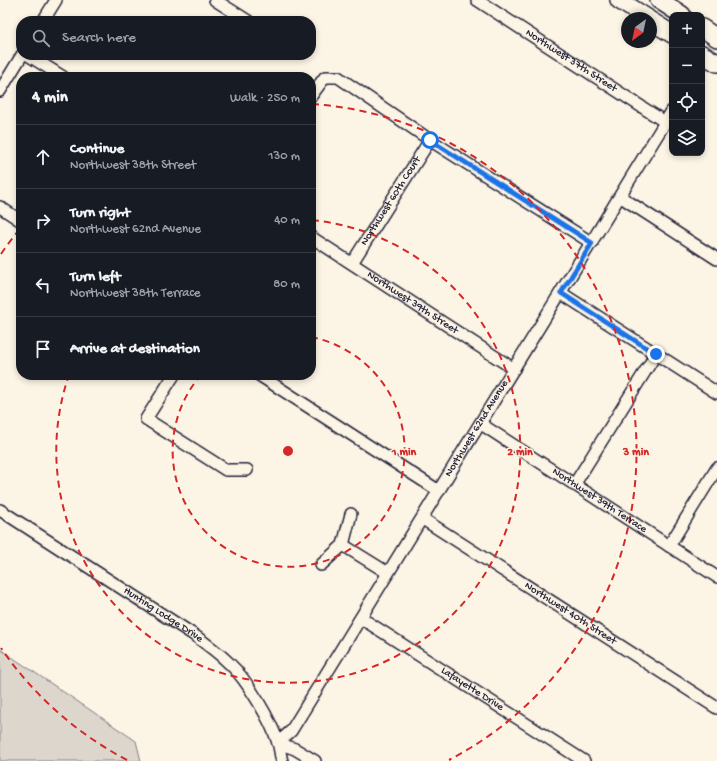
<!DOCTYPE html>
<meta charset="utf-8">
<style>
body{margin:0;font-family:"Gochi Hand",sans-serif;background:#242831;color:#f1f3f6}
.controls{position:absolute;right:12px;top:12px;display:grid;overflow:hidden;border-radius:8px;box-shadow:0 2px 6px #0003}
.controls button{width:36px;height:36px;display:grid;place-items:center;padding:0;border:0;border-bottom:1px solid #363941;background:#171b24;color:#f1f3f6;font:20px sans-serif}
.compass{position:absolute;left:621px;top:12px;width:36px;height:36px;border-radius:50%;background:#171b24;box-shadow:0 2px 6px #0003;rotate:213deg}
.stop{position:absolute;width:12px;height:12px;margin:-9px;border:3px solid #1a73e8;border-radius:50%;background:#fff}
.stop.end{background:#1a73e8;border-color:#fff;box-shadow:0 1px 4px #0008}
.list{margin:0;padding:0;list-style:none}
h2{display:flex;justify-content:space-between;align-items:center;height:52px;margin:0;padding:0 16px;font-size:17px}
h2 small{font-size:13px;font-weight:400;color:#9ea1a6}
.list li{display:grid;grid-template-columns:26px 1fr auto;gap:12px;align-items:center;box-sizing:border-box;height:64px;padding:0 16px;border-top:1px solid #363941}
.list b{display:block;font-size:15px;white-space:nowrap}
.list p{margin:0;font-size:13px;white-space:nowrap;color:#9ea1a6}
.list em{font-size:13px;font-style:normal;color:#9ea1a6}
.icon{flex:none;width:22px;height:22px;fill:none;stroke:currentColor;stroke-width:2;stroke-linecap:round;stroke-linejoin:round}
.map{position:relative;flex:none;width:717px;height:761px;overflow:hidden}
.search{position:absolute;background:#171b24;box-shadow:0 2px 6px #0003;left:16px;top:16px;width:300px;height:44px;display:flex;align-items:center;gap:10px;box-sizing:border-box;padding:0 14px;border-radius:16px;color:#9ea1a6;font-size:15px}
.panel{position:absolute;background:#171b24;box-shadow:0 2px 6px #0003;left:16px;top:72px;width:300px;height:308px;border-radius:16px}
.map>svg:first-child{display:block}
.green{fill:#dcd6cc;stroke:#7f7c84}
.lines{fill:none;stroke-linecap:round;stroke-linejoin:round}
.minor-casing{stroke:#22223b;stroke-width:14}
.primary-casing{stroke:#22223b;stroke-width:20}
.minor{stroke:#fcf5e5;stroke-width:11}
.primary{stroke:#fcf5e5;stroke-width:17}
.route{stroke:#1a73e8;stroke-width:5}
.ring{fill:none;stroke:#d62828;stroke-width:2;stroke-dasharray:7 5}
.labels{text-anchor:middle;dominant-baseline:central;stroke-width:3;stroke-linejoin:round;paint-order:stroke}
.street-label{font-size:11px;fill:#22223b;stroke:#fcf5e5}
.centre{fill:#d62828;stroke:#fcf5e5;stroke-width:2}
.ring-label{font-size:12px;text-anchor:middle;font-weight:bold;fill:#d62828;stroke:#fcf5e5;stroke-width:3;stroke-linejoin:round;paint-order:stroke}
</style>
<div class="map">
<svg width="717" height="761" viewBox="0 0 717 761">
<rect width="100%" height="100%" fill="#fcf5e5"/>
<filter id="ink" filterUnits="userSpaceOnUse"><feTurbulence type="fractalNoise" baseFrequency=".025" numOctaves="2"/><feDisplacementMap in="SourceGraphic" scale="8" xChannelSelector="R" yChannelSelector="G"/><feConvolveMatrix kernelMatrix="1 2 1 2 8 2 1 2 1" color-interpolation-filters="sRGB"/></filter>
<g filter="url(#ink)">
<path class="green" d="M0,649L136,741L141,761H0Z"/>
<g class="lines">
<defs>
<g id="minor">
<path d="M215,0L248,21"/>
<path id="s1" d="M477,0L665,122"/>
<path d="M43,21L56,0"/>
<path d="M28,55L63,77"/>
<path d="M0,91L22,55"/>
<path d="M311,96L325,77H338L430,140L592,243"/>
<path d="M621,197L717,259"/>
<path d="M0,207L21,221"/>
<path id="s2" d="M311,237L514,369"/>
<path id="s3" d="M352,263L430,140"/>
<path d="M561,293L717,393"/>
<path d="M174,375L146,419L226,470H247"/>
<path d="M259,375L439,491"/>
<path id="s4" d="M481,424L717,577"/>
<path d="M574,485L656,354"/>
<path id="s5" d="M0,510L191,633C204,642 218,652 230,664C247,680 271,720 278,743C280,748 280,755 282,761"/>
<path id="s6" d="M423,519L717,708"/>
<path d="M343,545L388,573"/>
<path d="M669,546L717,468"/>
<path d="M321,565L343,545L351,514"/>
<path id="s7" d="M361,618L584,761"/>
<path id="s8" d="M315,761L295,749L278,743L291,731L323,679L672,111"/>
</g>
<g id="primary">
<path d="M619,0L647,18"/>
<path d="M659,0L682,15"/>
<path d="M651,21L672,34"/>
<path d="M702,28L717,38"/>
<path d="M702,54L717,63"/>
</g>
</defs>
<use href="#minor" class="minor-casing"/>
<use href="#primary" class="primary-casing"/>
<use href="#minor" class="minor"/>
<use href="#primary" class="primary"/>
</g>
</g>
<g class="lines" filter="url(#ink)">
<path class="route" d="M430,140L592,243L561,293L656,354"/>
</g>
<g class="ring">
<path d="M311 337A116 116 0 1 1 200 376"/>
<path d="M312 220A232 232 0 1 1 69 375"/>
<path d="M127 760A348 348 0 0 1 1 648M1 254A348 348 0 0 1 19 230M312 104A348 348 0 0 1 449 760"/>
</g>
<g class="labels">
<g class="street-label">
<text stroke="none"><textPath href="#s1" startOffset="112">Northwest 37th Street</textPath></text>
<text stroke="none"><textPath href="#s3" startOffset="73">Northwest 60th Court</textPath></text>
<text stroke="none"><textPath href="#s2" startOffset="121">Northwest 39th Street</textPath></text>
<text stroke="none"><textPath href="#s8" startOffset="414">Northwest 62nd Avenue</textPath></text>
<text stroke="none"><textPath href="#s4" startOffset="141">Northwest 39th Terrace</textPath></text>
<text stroke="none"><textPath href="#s6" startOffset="175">Northwest 40th Street</textPath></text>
<text stroke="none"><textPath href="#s5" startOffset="194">Hunting Lodge Drive</textPath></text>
<text stroke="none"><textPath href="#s7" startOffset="132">Lafayette Drive</textPath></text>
</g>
</g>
<circle cx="288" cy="451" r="6" class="centre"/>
<g class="ring-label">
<text x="404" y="455">1 min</text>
<text x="520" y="455">2 min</text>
<text x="636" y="455">3 min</text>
</g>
</svg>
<div class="controls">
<button>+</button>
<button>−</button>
<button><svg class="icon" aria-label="locate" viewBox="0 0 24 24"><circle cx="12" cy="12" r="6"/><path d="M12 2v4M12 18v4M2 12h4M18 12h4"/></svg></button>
<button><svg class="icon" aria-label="layers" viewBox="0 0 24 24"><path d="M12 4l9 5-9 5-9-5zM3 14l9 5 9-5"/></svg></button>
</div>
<svg class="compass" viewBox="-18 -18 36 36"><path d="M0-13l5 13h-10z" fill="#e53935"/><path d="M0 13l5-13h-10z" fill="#9ea1a6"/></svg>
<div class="stop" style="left:430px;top:140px"></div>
<div class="stop end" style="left:656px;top:354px"></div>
<div class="search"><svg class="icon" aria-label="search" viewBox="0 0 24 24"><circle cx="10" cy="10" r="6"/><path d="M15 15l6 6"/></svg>Search here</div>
<section class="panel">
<h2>4 min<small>Walk · 250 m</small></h2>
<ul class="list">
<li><svg class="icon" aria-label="ahead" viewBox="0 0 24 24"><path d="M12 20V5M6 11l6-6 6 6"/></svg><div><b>Continue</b><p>Northwest 38th Street</p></div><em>130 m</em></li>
<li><svg class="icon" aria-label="right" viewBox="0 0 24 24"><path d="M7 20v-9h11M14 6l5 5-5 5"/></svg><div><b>Turn right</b><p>Northwest 62nd Avenue</p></div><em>40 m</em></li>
<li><svg class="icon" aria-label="left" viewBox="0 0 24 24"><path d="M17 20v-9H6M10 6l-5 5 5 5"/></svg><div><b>Turn left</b><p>Northwest 38th Terrace</p></div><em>80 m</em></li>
<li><svg class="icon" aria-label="arrive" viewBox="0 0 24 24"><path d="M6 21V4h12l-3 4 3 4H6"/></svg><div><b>Arrive at destination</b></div></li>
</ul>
</section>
</div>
